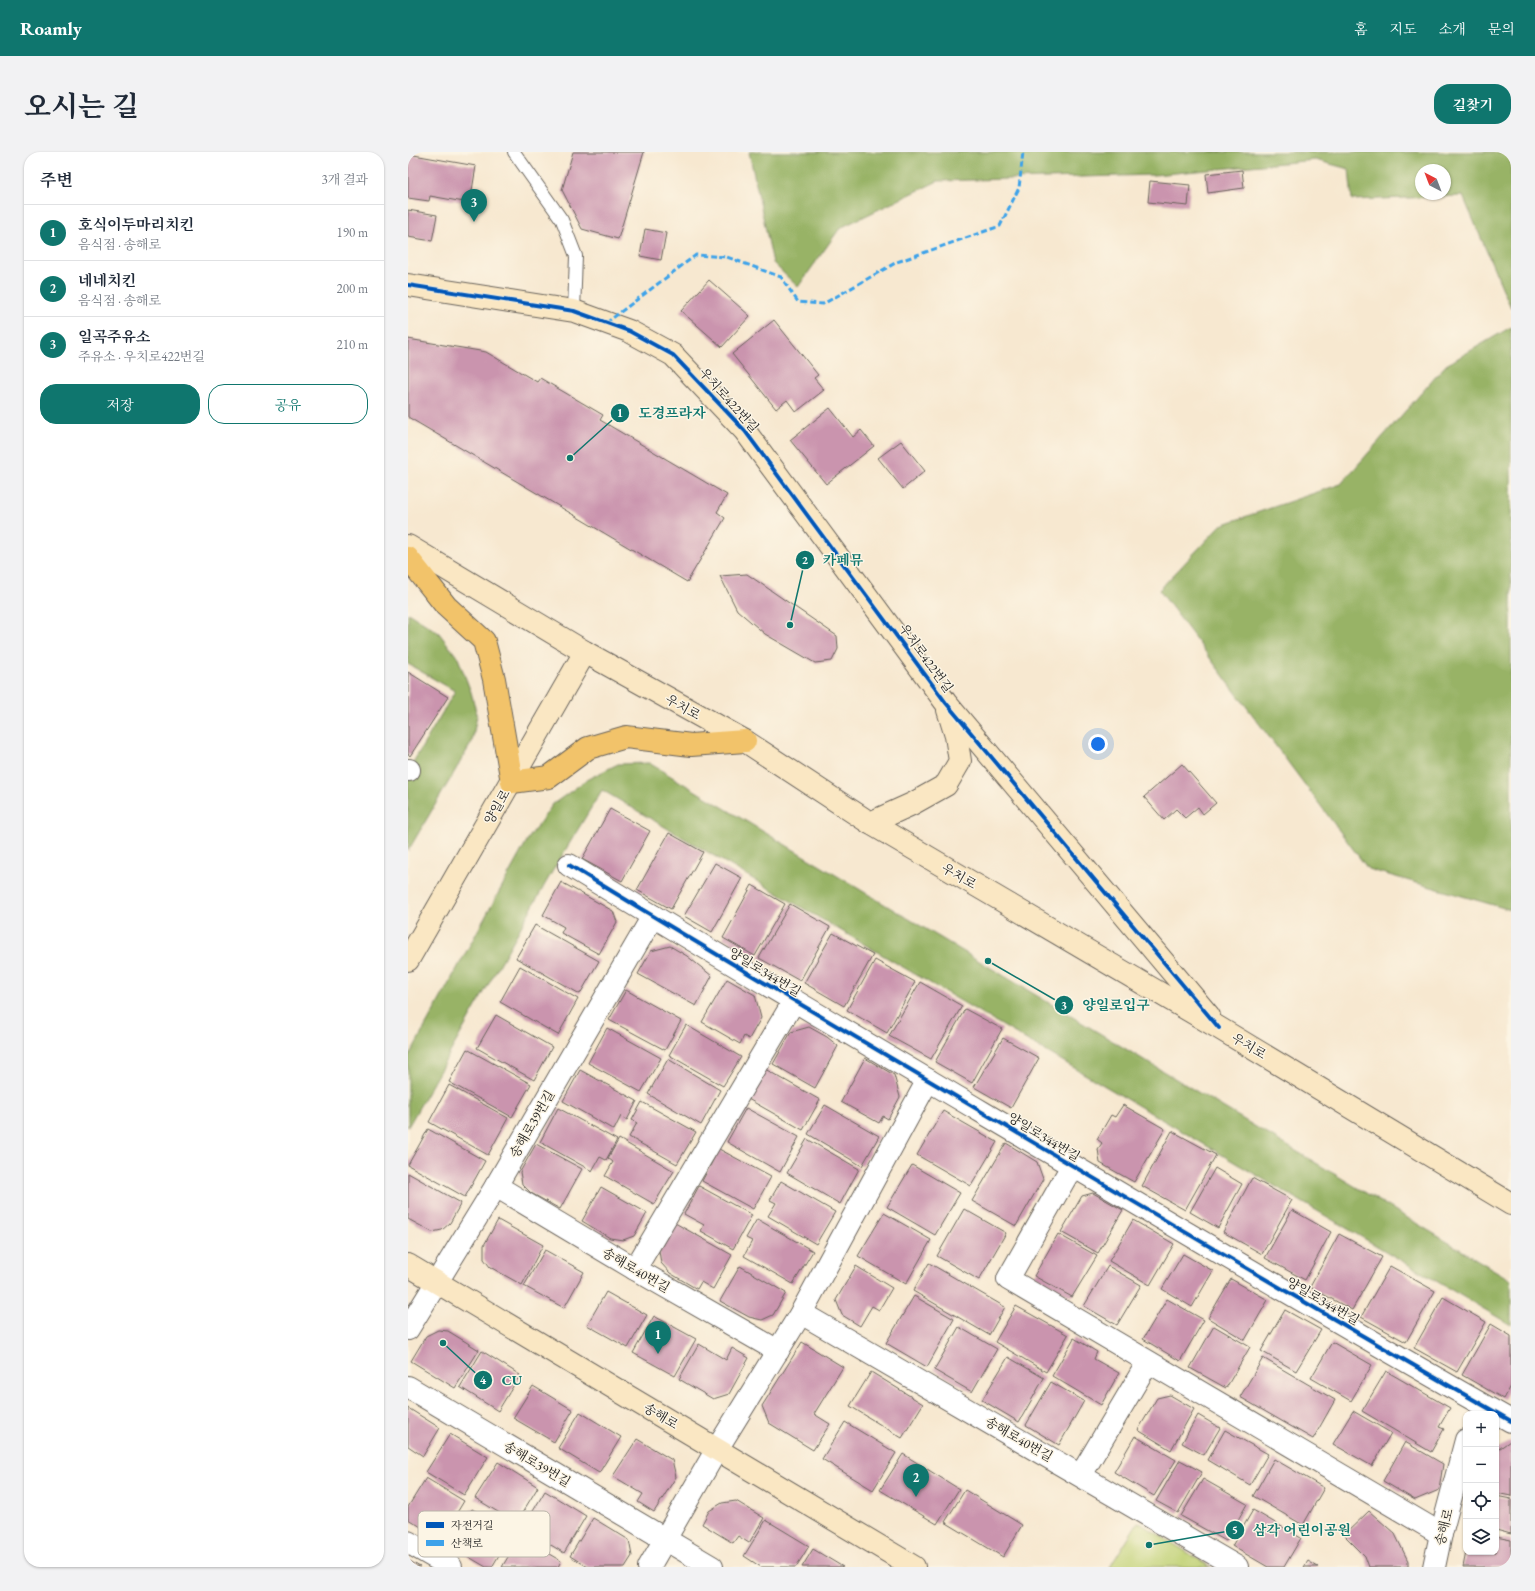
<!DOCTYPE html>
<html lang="ko">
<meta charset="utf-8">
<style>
body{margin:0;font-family:"EB Garamond","Noto Serif KR",serif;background:#f2f2f3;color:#1f2937}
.controls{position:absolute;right:12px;bottom:12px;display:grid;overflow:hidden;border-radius:8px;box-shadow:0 1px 3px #0004}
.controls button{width:36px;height:36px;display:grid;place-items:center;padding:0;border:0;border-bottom:1px solid #e0e1e3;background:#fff;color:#1f2937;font:20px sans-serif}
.compass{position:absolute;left:1007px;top:12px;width:36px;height:36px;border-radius:50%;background:#fff;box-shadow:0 1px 3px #0004;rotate:318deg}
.you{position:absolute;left:690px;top:592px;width:14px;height:14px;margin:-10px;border:3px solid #fff;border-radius:50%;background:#1a73e8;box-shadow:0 0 0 6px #1a73e833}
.badge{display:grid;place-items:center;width:26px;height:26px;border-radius:50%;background:#0f766e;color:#fff;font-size:13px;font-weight:700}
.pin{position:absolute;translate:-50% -33px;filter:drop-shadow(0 1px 2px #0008)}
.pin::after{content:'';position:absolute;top:21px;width:14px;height:12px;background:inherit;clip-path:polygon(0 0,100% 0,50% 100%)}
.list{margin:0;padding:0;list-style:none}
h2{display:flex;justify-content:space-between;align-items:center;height:52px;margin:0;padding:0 16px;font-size:17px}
h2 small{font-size:13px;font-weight:400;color:#747a83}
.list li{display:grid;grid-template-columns:26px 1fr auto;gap:12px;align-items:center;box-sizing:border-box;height:56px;padding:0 16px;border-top:1px solid #e0e1e3}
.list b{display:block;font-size:15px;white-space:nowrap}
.list p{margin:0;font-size:13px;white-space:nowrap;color:#747a83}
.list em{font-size:13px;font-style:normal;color:#747a83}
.actions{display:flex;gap:8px;padding:12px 16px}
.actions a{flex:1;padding:9px 0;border:1px solid #0f766e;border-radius:16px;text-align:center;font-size:14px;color:#0f766e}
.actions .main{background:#0f766e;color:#fff}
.icon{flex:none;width:22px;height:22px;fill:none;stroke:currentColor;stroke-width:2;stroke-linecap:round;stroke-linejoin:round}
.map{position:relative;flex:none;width:1103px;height:1415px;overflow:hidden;border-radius:16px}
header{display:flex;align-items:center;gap:24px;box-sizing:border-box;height:56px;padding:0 20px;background:#0f766e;color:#fff}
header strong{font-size:19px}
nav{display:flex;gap:22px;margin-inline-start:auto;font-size:14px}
.intro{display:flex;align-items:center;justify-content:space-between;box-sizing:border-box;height:96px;padding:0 24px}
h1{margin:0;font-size:28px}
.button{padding:10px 18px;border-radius:16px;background:#0f766e;color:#fff;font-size:14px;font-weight:700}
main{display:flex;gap:24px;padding:0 24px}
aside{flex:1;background:#fff;border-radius:16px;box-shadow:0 1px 3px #0004}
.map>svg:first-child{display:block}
.green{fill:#c0d174;stroke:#6e7648}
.forest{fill:#98b366;stroke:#5a6841;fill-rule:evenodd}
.building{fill:#ca94ae}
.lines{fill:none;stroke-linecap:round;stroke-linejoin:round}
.lane-casing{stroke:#69635b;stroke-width:14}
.street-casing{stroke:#69635b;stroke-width:24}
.secondary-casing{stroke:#69635b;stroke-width:24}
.primary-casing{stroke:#69635b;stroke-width:24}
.lane{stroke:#fff;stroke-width:12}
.street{stroke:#fff;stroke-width:22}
.secondary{stroke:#fae7c3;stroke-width:22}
.primary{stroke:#f2c36a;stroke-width:22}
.quiet{stroke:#3da2ea;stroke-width:3;stroke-dasharray:6 3;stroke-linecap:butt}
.cycleway-casing{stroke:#fcf5e5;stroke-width:6}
.cycleway{stroke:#0057b8;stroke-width:4}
.labels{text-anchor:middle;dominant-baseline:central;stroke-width:3;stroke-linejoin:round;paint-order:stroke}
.street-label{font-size:13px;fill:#1c1c1c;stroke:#fcf5e5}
.key{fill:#fcf5e5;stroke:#b9b4a9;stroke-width:1}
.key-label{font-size:11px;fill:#1c1c1c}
.leader{fill:none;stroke:#0f766e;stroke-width:1.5}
.callout-dot{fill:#0f766e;stroke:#fcf5e5;stroke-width:1.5}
.mark-label{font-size:12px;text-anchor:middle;font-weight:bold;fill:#fff}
.callout-label{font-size:14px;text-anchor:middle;font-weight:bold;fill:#0f766e;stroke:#fcf5e5;stroke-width:3;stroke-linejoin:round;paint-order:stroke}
</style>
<header>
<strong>Roamly</strong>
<nav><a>홈</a><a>지도</a><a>소개</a><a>문의</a></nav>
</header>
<div class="intro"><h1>오시는 길</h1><a class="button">길찾기</a></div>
<main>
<aside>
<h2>주변<small>3개 결과</small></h2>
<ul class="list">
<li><span class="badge">1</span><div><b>호식이두마리치킨</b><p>음식점 · 송해로</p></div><em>190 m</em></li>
<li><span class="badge">2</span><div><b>네네치킨</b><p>음식점 · 송해로</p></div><em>200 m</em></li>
<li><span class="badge">3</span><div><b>일곡주유소</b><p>주유소 · 우치로422번길</p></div><em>210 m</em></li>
</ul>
<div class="actions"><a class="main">저장</a><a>공유</a></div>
</aside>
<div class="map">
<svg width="1103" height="1415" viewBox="0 0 1103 1415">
<rect width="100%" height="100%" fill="#fcf5e5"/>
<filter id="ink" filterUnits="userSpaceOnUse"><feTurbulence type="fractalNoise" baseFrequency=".025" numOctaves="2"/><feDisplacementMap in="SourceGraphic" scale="8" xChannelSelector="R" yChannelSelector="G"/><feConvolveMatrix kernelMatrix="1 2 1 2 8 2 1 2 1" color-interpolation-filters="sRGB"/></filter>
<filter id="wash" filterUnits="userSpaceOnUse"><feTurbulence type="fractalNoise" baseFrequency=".012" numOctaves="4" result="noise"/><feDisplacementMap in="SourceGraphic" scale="16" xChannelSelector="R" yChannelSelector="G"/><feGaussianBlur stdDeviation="0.9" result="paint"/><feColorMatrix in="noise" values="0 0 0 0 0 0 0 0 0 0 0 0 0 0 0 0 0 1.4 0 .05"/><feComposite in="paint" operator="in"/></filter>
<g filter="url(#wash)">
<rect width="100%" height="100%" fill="#f7e8d0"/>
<path class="green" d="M730,1370L803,1415H702Z"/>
<g class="forest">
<path d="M341,0H1103V156L1055,44L944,48L941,17L907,8L746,23L530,29L432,76L390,135L365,111ZM1013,18H1037V42H1013Z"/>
<path d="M1103,175V758L960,717L751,438L813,373L933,332L1038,213Z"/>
<path d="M0,461L31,481L50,506L63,540L69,563L64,590L0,699V619L47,539L0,512Z"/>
<path d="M241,611L1103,1128V1173L194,638L144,720L0,975V906L120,687L145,652L180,627L210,612Z"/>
</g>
<g id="blocks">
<g class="building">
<path d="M165,0H236L210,87L174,77L154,38Z"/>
<path d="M0,2L68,14L62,51L22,44L21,49L0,46Z"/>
<path d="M834,18L836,36L800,41L798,22Z"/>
<path d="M742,29L782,33L780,54L740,50Z"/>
<path d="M0,58L29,63L24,89L0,85Z"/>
<path d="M237,77L258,81L253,108L232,104Z"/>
<path d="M301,128L342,164L314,195L273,159Z"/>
<path d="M366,168L410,223L406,226L416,238L388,260L379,248L368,257L324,202Z"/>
<path d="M0,187L78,200L129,230L132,226L195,263L192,268L319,343L309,360L317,366L279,430L0,265Z"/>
<path d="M422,256L445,285L453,278L466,294L418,332L382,288Z"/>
<path d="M493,289L517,319L495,337L470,306Z"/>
<path d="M339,422L429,484L430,497L424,509L407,511L357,482L329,458L312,424Z"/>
<path d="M0,520L40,545L2,604L0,602Z"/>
<path d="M774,612L808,651L795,662L790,655L777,666L768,657L756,668L736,645Z"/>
<path d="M202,657L242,679L214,729L174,707Z"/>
<path d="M261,681L295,700L263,757L229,738Z"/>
<path d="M307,711L334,726L304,780L276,764Z"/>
<path d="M153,730L205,759L209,770L191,802L153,781L156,775L135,763Z"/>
<path d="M344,733L377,752L347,804L315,786Z"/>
<path d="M382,752L422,775L392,829L351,806Z"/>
<path d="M127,773L191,809L172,842L108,806Z"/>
<path d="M425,781L465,803L436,854L396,831Z"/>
<path d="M262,794L279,804L304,824L288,854L230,822L243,799Z"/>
<path d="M467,808L507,830L479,881L439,858Z"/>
<path d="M112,814L170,847L150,883L92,850Z"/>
<path d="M319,827L347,843L353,866L341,887L336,884L332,892L294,870Z"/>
<path d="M512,830L554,854L523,907L481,884Z"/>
<path d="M218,838L273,869L257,898L201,868Z"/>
<path d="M557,857L594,877L564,931L527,910Z"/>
<path d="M88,863L144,895L126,928L69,896Z"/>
<path d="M278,873L333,905L315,934L261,903Z"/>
<path d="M401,875L419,885L430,894L407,936L365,912L383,880Z"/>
<path d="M199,876L253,906L233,940L180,911Z"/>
<path d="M595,886L631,906L603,956L566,935Z"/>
<path d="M59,897L123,932L104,965L41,930Z"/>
<path d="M457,906L486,923L492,945L480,967L475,964L471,971L433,950Z"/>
<path d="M260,907L312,938L293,973L240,942Z"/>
<path d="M357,917L412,948L395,978L340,947Z"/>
<path d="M172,918L229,949L219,968L213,964L206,978L155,949Z"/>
<path d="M41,933L100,966L80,1003L21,970Z"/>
<path d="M234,950L288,980L269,1012L221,985L229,971L224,968Z"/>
<path d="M417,953L471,984L454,1014L400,982Z"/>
<path d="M715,953L757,977L726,1030L692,1011L690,997L694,991L689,987L703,963L707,965Z"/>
<path d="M150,956L209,988L198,1008L192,1005L184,1019L132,990Z"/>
<path d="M338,956L391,985L372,1020L319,990Z"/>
<path d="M535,959L589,990L563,1034L509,1003Z"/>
<path d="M20,977L77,1009L57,1045L0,1013Z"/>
<path d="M764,979L808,1003L777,1058L734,1034Z"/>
<path d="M211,987L266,1019L246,1052L197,1024L205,1010L200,1006Z"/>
<path d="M399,987L451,1017L432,1052L379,1021Z"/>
<path d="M598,991L629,1010L635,1027L608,1074L564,1049Z"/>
<path d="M128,992L174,1017L152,1057L123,1041L114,1032L112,1020Z"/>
<path d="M311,997L363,1025L345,1057L294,1029Z"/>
<path d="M504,1013L552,1041L527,1083L479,1055Z"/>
<path d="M807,1016L834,1032L810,1076L782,1060Z"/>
<path d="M0,1021L53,1051L42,1071L34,1078L24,1080L0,1067Z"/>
<path d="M844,1026L884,1048L854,1102L815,1080Z"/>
<path d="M373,1029L427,1060L408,1092L360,1064L368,1051L362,1048Z"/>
<path d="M291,1034L344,1063L325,1097L293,1079L296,1073L276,1062Z"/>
<path d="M193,1035L239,1061L226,1084L215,1088L202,1086L174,1069Z"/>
<path d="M685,1041L715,1058L690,1101L653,1080L674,1044Z"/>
<path d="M556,1057L598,1081L571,1128L529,1104Z"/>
<path d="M884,1058L923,1080L897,1128L857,1106Z"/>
<path d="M476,1061L523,1088L498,1132L450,1104Z"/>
<path d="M349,1067L405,1099L385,1132L336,1104L344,1089L338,1086Z"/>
<path d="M90,1068L135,1093L114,1133L82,1115L76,1107V1093Z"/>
<path d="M725,1068L766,1092L742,1133L701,1109Z"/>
<path d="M267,1071L324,1103L305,1137L293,1130L289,1137L262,1121L253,1111L251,1099Z"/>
<path d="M650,1082L689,1104L664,1145L626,1124Z"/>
<path d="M931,1082L974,1105L944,1158L902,1135Z"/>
<path d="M137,1098L176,1120L156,1156L116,1134Z"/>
<path d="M775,1102L805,1119L784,1155L754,1137Z"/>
<path d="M521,1111L597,1155L581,1183L505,1139Z"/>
<path d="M332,1114L378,1141L365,1163L354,1168L341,1165L312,1149Z"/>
<path d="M448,1114L484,1136L471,1158L464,1154L452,1174L434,1163L428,1148Z"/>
<path d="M700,1114L733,1133L709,1173L676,1154Z"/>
<path d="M982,1114L1027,1139L998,1190L953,1165Z"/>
<path d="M823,1127L860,1148L837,1188L800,1166Z"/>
<path d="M198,1140L239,1163L220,1196L179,1173Z"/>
<path d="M506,1144L546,1167L519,1215L478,1191Z"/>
<path d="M1035,1145L1078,1170L1049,1220L1006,1196Z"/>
<path d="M759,1147L796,1168L772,1209L735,1187Z"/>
<path d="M608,1154L660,1183L638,1220L587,1190Z"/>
<path d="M877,1158L913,1178L888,1219L853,1199Z"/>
<path d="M246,1164L288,1187L267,1224L225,1201Z"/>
<path d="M1083,1172L1103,1184V1234L1096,1247L1054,1223Z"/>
<path d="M806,1174L842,1195L818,1236L782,1216Z"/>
<path d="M551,1175L589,1197L564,1240L526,1218Z"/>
<path d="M30,1178L40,1179L71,1198L47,1236L3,1209L18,1184Z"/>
<path d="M666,1186L689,1200L686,1207L711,1221L693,1253L644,1224Z"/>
<path d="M394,1190L435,1215L406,1262L422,1272L405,1298L361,1271L354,1254Z"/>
<path d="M924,1190L964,1213L943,1249L903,1226Z"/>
<path d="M291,1192L318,1208L324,1196L341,1206L321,1242L305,1247L271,1227Z"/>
<path d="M74,1199L112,1223L90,1259L52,1235Z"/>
<path d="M600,1205L636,1226L611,1270L574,1248Z"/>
<path d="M855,1206L927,1248L905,1287L832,1245Z"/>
<path d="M978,1219L1042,1256L1031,1275L1036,1277L1023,1300L954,1259Z"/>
<path d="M463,1220L515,1252L494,1286L442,1254Z"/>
<path d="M643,1230L676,1249L651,1293L618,1273Z"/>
<path d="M125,1234L165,1258L146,1290L105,1266Z"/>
<path d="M762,1243L786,1257L763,1298L730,1278L749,1246Z"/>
<path d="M0,1256L32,1276L15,1304L0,1294Z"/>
<path d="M945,1259L983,1281L964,1314L925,1292Z"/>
<path d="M172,1260L213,1285L191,1321L150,1296Z"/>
<path d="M790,1263L812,1276L796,1303L774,1291Z"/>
<path d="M437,1270L488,1301L465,1338L414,1307Z"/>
<path d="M817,1278L860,1302L842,1333L800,1308Z"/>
<path d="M42,1282L80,1305L56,1343L18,1320Z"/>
<path d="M727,1284L768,1308L746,1344L706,1320Z"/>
<path d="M229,1287L264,1308L268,1325L246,1360L230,1350L235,1342L205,1324Z"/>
<path d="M1102,1289L1103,1290V1344L1088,1341V1299Z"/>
<path d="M997,1290L1035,1312L1031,1338L1007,1348L975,1329Z"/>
<path d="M495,1302L551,1337L529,1372L472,1338Z"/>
<path d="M866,1307L916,1336L895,1373L845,1344Z"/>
<path d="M772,1308L794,1320L770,1361L748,1349Z"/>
<path d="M90,1310L130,1335L108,1371L67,1346Z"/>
<path d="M18,1326L56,1349L33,1387L0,1367V1355Z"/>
<path d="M795,1327L839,1352L818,1389L773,1364Z"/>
<path d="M557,1338L614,1373L595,1405L537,1370Z"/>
<path d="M137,1339L178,1364L156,1401L115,1376Z"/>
<path d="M1088,1344L1103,1347V1382L1088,1378Z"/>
<path d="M328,1349L356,1366L341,1391L330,1384L325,1391L294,1372L301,1359L314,1351Z"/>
<path d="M64,1357L104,1381L84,1415H78L42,1394Z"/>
<path d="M845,1358L893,1386L876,1415H860L824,1394Z"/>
<path d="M961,1359L987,1382L1000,1409V1415H961L957,1404L936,1383Z"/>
<path d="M185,1366L221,1388L224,1404L217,1415H180L162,1404Z"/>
<path d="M358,1368L401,1394L388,1415H353L336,1404Z"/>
<path d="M112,1385L153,1409L150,1415H94Z"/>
<path d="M1088,1385L1103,1388V1415H1055L1058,1400H1088Z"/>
<path d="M405,1397L435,1415H394Z"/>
<path d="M0,1408L12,1415H0Z"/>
<path d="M900,1409L910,1415H896Z"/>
</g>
</g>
</g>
<g filter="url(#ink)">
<use href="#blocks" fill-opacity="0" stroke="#69635b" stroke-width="1"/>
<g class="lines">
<defs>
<path id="lane" d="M106,0L154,68L168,104L166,159"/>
<g id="street">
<path d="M0,618H1"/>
<path d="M161,713C280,786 400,857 520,928C714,1043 907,1158 1103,1269"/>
<path d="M664,1014L600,1127L1033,1382"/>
<path d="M88,1034L227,1117L370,1199"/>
<path d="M227,1117L386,849"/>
<path d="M393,1161L829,1415"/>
<path d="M0,1177L88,1034L245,764"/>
<path d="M0,1235L304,1415"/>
<path d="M673,1323L740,1210"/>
<path d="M0,1390L43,1415"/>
<path d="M241,1415L309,1297L393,1161L520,928"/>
<path d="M1026,1415L1033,1382L1058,1288"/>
</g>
<g id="secondary">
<path d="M0,133L166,159L221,179L265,203L337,279L538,551L801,864"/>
<path d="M0,394L177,500L337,589L462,671L811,876L1103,1052"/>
<path d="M462,671L504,652L538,633L552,609L548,584L540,558"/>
<path d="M0,808L177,500"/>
<path d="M0,1113L506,1415"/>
</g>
<path id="primary" d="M0,406L38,454L76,489L86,527L104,630L141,625L180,596L218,585L283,593L337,589"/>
</defs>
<use href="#lane" class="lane-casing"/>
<use href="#street" class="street-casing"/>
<use href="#secondary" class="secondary-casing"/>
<use href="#primary" class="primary-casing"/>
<use href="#lane" class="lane"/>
<use href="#street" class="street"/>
<use href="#secondary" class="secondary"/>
<use href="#primary" class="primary"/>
<path class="quiet" d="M198,171L288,103L319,105L373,125L390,150L415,152L489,110L592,74L611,36L615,0"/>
<defs>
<g id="cycleway">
<path d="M0,133L166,159L221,179L265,203L337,279L538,551L811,876"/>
<path d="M161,713C280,786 400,857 520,928C714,1043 907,1158 1103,1269"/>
</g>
</defs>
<use href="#cycleway" class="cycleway-casing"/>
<use href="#cycleway" class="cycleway"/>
</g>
</g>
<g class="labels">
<g class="street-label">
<text transform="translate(321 248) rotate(48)">우치로422번길</text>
<text transform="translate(518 506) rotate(54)">우치로422번길</text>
<text transform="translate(275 555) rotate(29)">우치로</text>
<text transform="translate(89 655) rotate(-60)">양일로</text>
<text transform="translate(551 724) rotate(30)">우치로</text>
<text transform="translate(357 820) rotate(31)">양일로344번길</text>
<text transform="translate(841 894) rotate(31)">우치로</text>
<text transform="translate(124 972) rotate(-60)">송해로39번길</text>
<text transform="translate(636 985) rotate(31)">양일로344번길</text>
<text transform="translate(228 1118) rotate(30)">송해로40번길</text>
<text transform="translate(915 1149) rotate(30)">양일로344번길</text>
<text transform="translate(253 1264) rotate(31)">송해로</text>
<text transform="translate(611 1287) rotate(30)">송해로40번길</text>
<text transform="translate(129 1312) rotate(31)">송해로39번길</text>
<text transform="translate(1036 1375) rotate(-76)">송해로</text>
</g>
</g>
<rect x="10" y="1359" width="132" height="46" rx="6" class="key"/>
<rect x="18" y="1370" width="18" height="6" fill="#0057b8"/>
<rect x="18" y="1388" width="18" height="6" fill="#3da2ea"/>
<g class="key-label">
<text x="43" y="1377">자전거길</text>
<text x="43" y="1395">산책로</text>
</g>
<path class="leader" d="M162 306L212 261M382 473L397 408M580 809L656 853M35 1191L75 1228M741 1393L827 1378"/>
<g class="callout-dot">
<circle cx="162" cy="306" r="4"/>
<circle cx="382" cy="473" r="4"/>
<circle cx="580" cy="809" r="4"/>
<circle cx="35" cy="1191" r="4"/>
<circle cx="741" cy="1393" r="4"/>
<circle cx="212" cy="261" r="10"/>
<circle cx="397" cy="408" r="10"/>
<circle cx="656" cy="853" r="10"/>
<circle cx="75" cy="1228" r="10"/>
<circle cx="827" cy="1378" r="10"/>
</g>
<g class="mark-label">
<text x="212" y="265">1</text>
<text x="397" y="412">2</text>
<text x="656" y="857">3</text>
<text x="75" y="1232">4</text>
<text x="827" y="1382">5</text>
</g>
<g class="callout-label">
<text x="264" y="266">도경프라자</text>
<text x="435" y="413">카페뮤</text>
<text x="708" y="858">양일로입구</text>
<text x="104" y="1233">CU</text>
<text x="894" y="1383">삼각 어린이공원</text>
</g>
</svg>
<div class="controls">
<button>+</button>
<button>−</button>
<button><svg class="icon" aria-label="locate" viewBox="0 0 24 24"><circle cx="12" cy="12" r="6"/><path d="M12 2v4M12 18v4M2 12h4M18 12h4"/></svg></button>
<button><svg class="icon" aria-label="layers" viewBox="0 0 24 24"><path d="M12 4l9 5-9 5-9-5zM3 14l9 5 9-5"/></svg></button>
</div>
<svg class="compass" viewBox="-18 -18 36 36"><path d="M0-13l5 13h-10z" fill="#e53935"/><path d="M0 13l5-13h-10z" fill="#747a83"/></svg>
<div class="you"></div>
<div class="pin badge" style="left:250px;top:1202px">1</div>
<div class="pin badge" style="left:508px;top:1345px">2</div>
<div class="pin badge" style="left:66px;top:70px">3</div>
</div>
</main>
